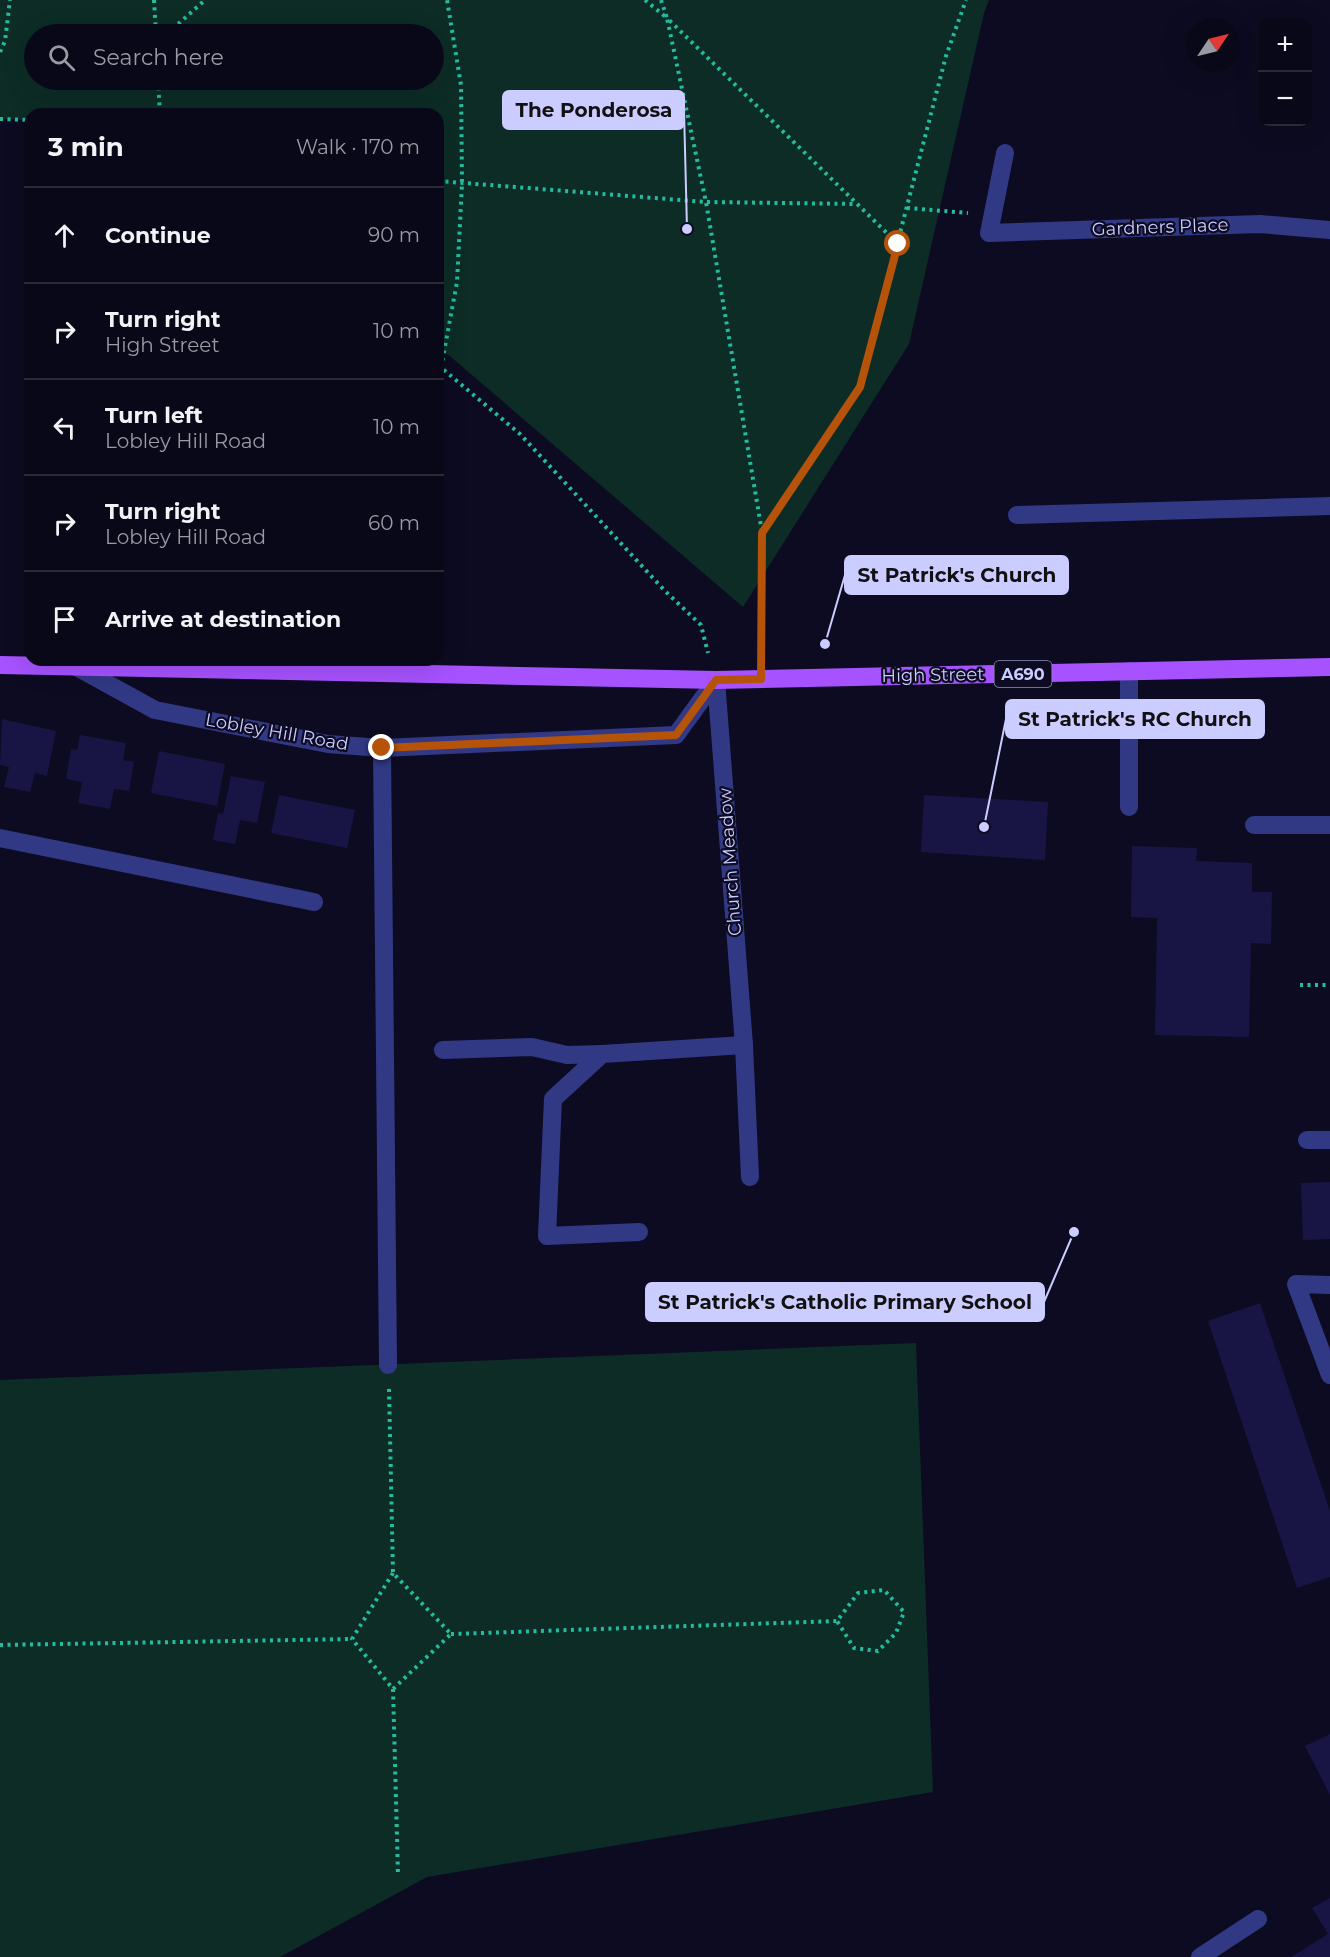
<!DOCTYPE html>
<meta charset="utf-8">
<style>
body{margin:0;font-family:Montserrat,sans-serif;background:#121122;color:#f1f3f6}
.controls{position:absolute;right:18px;top:18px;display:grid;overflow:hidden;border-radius:12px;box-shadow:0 6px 24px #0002}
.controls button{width:54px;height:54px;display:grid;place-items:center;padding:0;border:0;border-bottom:2px solid #292938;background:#090819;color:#f1f3f6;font:30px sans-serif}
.compass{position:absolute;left:1186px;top:18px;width:54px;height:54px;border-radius:50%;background:#090819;box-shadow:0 6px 24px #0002;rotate:55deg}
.stop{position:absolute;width:18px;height:18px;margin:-14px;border:4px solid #b45309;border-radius:50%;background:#fff}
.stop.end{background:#b45309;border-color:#fff;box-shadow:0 2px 6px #0008}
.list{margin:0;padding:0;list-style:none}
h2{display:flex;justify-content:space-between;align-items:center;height:78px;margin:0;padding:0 24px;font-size:26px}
h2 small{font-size:20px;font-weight:400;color:#999aa2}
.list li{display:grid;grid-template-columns:39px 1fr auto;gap:18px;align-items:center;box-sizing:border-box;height:96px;padding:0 24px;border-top:2px solid #292938}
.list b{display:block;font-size:22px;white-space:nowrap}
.list p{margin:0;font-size:20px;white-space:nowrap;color:#999aa2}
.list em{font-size:20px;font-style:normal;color:#999aa2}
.icon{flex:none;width:33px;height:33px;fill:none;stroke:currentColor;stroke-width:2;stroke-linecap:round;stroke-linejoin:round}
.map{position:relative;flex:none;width:1330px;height:1957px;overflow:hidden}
.search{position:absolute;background:#090819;box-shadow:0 6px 24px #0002;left:24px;top:24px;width:420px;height:66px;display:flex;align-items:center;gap:15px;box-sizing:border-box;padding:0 21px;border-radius:33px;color:#999aa2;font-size:22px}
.panel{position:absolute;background:#090819;box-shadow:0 6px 24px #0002;left:24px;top:108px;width:420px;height:558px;border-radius:18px}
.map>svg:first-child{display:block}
.green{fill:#0d2c26;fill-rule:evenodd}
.building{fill:#181544}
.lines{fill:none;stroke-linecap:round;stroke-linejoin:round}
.path{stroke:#22bc9e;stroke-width:4;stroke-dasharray:3 4.5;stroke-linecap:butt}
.minor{stroke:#313985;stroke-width:18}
.major{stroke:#a752ff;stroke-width:18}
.route{stroke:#b45309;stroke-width:8}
.labels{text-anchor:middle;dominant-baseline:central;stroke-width:4.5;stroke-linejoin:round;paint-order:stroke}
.shield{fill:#0c0b21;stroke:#9292bc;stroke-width:1.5}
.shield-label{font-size:16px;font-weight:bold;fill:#cbccff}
.street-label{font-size:18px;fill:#cbccff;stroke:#0c0b21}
.leader{fill:none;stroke:#cbccff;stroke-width:2}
.callout-dot{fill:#cbccff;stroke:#0c0b21;stroke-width:2}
.callout{fill:#cbccff;stroke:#cbccff;stroke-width:2}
.callout-label{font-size:20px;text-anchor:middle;font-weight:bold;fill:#111}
</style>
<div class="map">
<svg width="1330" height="1957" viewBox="0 0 1330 1957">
<rect width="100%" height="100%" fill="#0c0b21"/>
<g class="green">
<path d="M0,0H989L984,13L909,344L743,607L438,346V114H30V120L0,119ZM434,34V80H34V34Z"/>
<path d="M916,1343L933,1792L427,1877L280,1957H0V1380Z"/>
</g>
<g class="building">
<path d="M2,719L56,731L47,776L35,773L30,792L4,787L9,767L0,765Z"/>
<path d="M80,735L126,743L123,760L134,762L129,791L114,789L110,809L78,803L82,782L66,779L71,749L77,750Z"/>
<path d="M159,751L225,764L217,806L151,793Z"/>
<path d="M231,776L265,782L257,823L240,820L235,844L213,840L218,813L223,814Z"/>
<path d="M279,795L355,810L347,848L271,833Z"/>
<path d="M924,795L1048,802L1045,860L921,852Z"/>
<path d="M1132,846L1197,848L1196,861L1252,863V892H1272L1271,944L1251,943L1249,1037L1155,1035L1157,918L1131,917Z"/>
<path d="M1330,1182V1239L1303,1240L1301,1183Z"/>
<path d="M1260,1303L1330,1511V1577L1297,1588L1208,1321Z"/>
<path d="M1330,1734V1795L1305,1746Z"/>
<path d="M1330,1898V1957H1291L1328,1934L1312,1908Z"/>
</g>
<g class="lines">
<g class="path">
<path d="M154,0L156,34"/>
<path d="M645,0L667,18L706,202L857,204"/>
<path d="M661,0L667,18L898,244"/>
<path d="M167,34L205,0"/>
<path d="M0,52L5,41L10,0"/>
<path d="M158,80L160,114"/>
<path d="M0,119L30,120"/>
<path d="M438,181L706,202L762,532"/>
<path d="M907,208L968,213"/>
<path d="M438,365L520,434L665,591L701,625L708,653"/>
<path d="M441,368L457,282L462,184L461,85L447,0"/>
<path d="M761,654L762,533L860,387L946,56L966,0"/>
<path d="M1300,985H1330"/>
<path d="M389,1389L393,1573L451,1634L393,1689L352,1639L393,1573"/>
<path d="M451,1634L837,1621L858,1593L884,1590L904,1612L896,1633L878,1651L854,1648L837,1621"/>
<path d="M0,1645L352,1639"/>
<path d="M393,1689L398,1875"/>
</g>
<g class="minor">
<path d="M1005,153L989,233L1260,224L1330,230"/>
<path d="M1017,515L1330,506"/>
<path d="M75,666L155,710L328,744L382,748L676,735L716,680"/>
<path d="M716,680L744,1045L750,1177"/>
<path d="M382,748L388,1365"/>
<path d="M1129,807V671"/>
<path d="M1254,825H1330"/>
<path d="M0,838L314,902"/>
<path d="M443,1050L532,1047L567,1055L602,1054"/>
<path d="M1307,1140H1330"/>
<path d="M639,1232L547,1236L553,1099L602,1054L744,1045"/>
<path d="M1330,1285L1296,1284L1330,1375"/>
<path d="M1200,1957L1258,1919"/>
</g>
<path class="major" d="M0,665L716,680L1330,667"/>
</g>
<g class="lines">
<path class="route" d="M382,748L676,735L716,680L761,679L762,533L860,387L898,244"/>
</g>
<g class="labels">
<rect class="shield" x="994.5" y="661" width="57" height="26" rx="4.5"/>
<g class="shield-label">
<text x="1023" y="674">A690</text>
</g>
<g class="street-label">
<text transform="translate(1160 227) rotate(-2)">Gardners Place</text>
<text transform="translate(933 675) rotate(-1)">High Street</text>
<text transform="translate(277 732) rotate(10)">Lobley Hill Road</text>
<text transform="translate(730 862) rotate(-94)">Church Meadow</text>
</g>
</g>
<path class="leader" d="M687 229L684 110M825 644L845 575M984 827L1006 719M1074 1232L1044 1302"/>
<g class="callout-dot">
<circle cx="687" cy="229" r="6"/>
<circle cx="825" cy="644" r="6"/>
<circle cx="984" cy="827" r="6"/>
<circle cx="1074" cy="1232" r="6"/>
</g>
<g class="callout">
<rect x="503" y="91" width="181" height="38" rx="6"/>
<rect x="845" y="556" width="223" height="38" rx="6"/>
<rect x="1006" y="700" width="258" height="38" rx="6"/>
<rect x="646" y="1283" width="398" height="38" rx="6"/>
</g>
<g class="callout-label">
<text x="594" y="117">The Ponderosa</text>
<text x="957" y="582">St Patrick's Church</text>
<text x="1135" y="726">St Patrick's RC Church</text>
<text x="845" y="1309">St Patrick's Catholic Primary School</text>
</g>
</svg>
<div class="controls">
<button>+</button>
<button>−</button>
</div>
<svg class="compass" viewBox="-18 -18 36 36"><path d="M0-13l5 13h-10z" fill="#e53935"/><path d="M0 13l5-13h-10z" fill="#999aa2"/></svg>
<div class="stop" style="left:898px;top:244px"></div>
<div class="stop end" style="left:382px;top:748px"></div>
<div class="search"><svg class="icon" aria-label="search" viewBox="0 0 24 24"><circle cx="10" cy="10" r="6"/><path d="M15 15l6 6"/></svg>Search here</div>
<section class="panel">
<h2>3 min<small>Walk · 170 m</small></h2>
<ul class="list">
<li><svg class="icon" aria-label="ahead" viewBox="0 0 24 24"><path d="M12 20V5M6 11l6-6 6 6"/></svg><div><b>Continue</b></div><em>90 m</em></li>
<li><svg class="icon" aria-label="right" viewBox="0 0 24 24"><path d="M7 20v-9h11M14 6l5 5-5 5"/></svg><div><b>Turn right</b><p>High Street</p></div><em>10 m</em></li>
<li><svg class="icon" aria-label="left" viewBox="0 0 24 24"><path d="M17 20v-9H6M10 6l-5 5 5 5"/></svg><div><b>Turn left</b><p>Lobley Hill Road</p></div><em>10 m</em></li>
<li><svg class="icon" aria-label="right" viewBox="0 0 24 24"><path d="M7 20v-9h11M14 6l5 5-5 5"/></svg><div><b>Turn right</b><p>Lobley Hill Road</p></div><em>60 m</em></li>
<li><svg class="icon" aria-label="arrive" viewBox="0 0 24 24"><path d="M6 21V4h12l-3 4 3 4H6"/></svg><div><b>Arrive at destination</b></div></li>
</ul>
</section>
</div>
